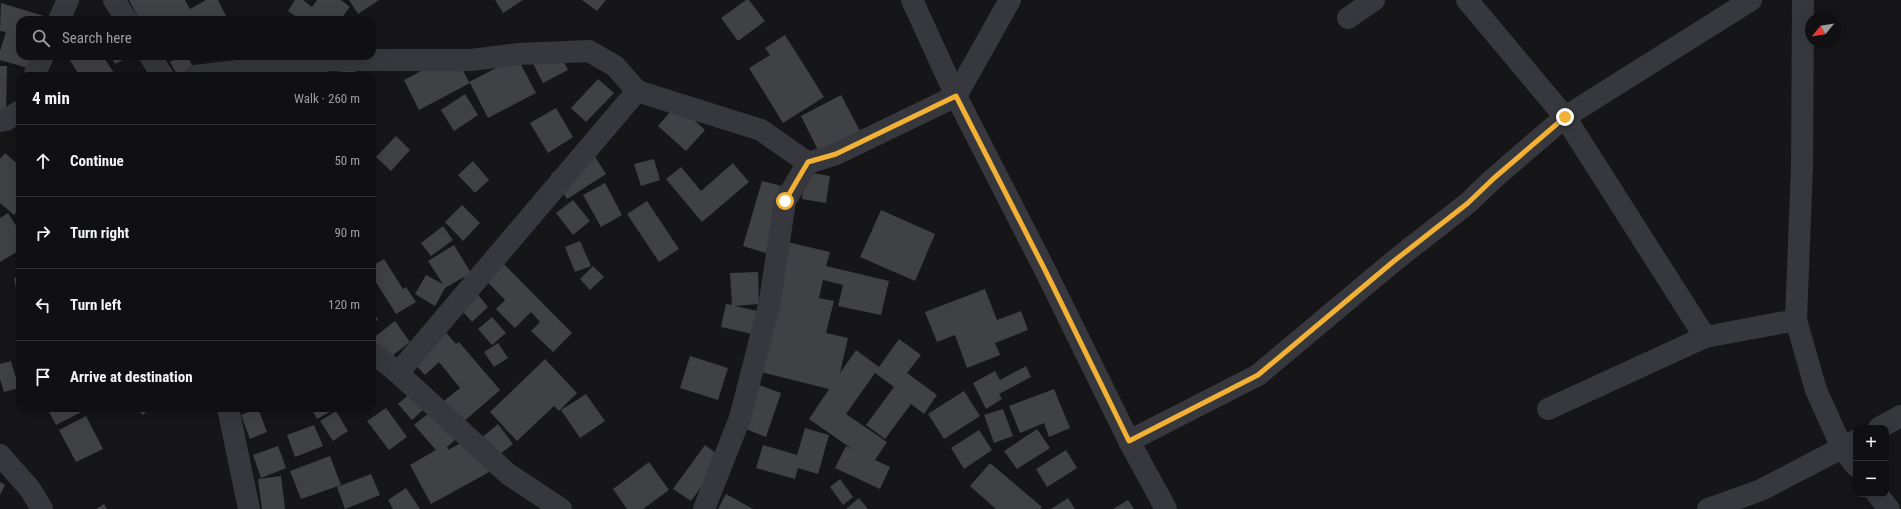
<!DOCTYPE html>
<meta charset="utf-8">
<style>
body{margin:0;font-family:"Roboto Condensed",sans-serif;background:#1e1e20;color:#f1f3f6}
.controls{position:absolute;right:12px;bottom:12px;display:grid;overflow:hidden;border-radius:8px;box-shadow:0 4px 16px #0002}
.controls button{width:36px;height:36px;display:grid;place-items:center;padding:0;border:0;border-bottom:1px solid #303032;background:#101012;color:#f1f3f6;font:20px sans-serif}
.compass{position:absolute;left:1805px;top:12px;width:36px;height:36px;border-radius:50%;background:#101012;box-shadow:0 4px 16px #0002;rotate:240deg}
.stop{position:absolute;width:12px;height:12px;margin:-9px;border:3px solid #f2b134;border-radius:50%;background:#fff}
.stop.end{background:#f2b134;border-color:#fff;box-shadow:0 1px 4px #0008}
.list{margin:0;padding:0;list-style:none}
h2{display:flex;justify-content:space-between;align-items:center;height:52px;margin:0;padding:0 16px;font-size:17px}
h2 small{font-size:13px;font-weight:400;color:#9c9d9f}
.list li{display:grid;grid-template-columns:26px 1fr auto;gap:12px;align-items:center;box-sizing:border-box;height:72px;padding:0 16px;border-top:1px solid #303032}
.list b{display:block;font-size:15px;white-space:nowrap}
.list em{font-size:13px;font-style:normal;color:#9c9d9f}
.icon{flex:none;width:22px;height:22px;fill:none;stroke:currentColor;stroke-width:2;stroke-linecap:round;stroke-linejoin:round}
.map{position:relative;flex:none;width:1901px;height:509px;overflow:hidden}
.search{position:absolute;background:#101012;box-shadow:0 4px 16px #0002;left:16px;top:16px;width:360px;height:44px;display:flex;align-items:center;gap:10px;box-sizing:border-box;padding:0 14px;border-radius:12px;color:#9c9d9f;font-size:15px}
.panel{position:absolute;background:#101012;box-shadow:0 4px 16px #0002;left:16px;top:72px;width:360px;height:340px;border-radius:12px}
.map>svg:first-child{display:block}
.building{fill:#404145}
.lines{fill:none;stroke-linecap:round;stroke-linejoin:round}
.minor{stroke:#37383d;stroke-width:22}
.tertiary{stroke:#37383d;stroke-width:22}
.route{stroke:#f2b134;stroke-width:5}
</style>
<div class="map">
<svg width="1901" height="509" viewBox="0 0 1901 509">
<rect width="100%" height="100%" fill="#161618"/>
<g class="building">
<path d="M129,0H185L190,9L206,0H218L228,20H190L188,17L183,20H140Z"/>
<path d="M295,0H303L312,7L317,0H341L350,7L340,20H314L311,18L310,20H301L288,11Z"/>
<path d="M349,0H379L358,14Z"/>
<path d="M495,0H523L503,13Z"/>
<path d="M582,0H606L597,11Z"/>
<path d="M746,0H749L765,21L738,41L721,18Z"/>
<path d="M1,3L44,16L42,20H20V56H32L28,68L0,60V51L6,32L0,31Z"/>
<path d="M785,35L824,97L783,123L749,68L770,55L765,48Z"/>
<path d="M557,49L568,70L543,83L532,62Z"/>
<path d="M454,54L469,82L517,57L536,93L488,118L470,83L419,110L404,80Z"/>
<path d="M67,56H103L116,76H80Z"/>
<path d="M111,56H131L115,64Z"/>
<path d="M181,56H187L194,68L178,76L170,62Z"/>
<path d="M0,66H7L6,116H0Z"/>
<path d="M313,69L315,76H277Z"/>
<path d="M355,70L356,76H324V73Z"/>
<path d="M598,79L614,93L586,122L571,108Z"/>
<path d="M465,94L478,115L454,131L441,110Z"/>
<path d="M841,95L860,131L819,152L801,116Z"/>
<path d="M677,104L705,130L686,151L658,126Z"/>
<path d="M556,108L573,137L548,153L530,123Z"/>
<path d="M396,136L410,150L391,171L376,157Z"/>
<path d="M590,149L606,174L567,199L551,174Z"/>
<path d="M5,153L20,166V208L14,215L0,203V159Z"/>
<path d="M654,159L660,180L641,186L634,164Z"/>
<path d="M473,161L489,180L475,193L458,175Z"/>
<path d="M733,163L749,182L702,222L666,179L681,167L701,191Z"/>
<path d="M806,172L830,176L826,203L802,199Z"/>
<path d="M762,181L786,187L766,253L743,246Z"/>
<path d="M605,183L622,215L601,227L583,195Z"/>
<path d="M573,200L590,221L573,235L556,213Z"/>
<path d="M647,201L679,249L659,262L627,214Z"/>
<path d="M462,205L480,223L463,241L445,222Z"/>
<path d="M881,210L935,234L915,281L860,257Z"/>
<path d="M8,213L20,232V250L0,262V218Z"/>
<path d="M443,226L453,240L431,256L421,243Z"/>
<path d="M580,241L591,266L575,272L565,247Z"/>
<path d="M787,242L830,252L826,266L889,281L881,315L838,306L843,285L823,280L819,298L834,301L826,333L848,338L840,373L856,350L879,367L899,339L921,355L907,373L937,395L924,414L911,404L885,439L866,425L894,387L875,373L846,414L887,442L875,460L890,467L880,489L835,468L846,446L852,449L809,419L829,389L757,371Z"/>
<path d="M454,245L471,273L445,288L435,306L415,294L426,275L443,284L428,261Z"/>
<path d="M491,251L572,333L553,352L531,331L540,322L531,312L515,328L496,309L505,300L474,268Z"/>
<path d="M384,259L403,289L406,287L416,302L396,314L372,276V266Z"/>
<path d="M593,266L604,277L590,290L580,279Z"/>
<path d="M758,272L759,304L735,306L757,311L752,334L721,327L726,304L732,305L730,273Z"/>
<path d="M20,277V304H19L14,278Z"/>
<path d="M985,289L997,320L1021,311L1028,330L995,343L1000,355L967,368L955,335L937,342L925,312Z"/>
<path d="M475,291L488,307L472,322L458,306Z"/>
<path d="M372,309L378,320L372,323Z"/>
<path d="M492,317L506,333L492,345L478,329Z"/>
<path d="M395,321L410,342L388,359L372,339Z"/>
<path d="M442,328L456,344L459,342L500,390L462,423L467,430L447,447L448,450L475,435L493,470L431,504L410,465L436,450L414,425L460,388L439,362L425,375L409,358Z"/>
<path d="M498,343L508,358L494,367L484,352Z"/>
<path d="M690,356L728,368L718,400L680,388Z"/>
<path d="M545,359L577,393L559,411L554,406L517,441L490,412Z"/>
<path d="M11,361L19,388L4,392L0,379V364Z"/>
<path d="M1026,366L1031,377L999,394L1002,399L986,409L973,383L995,371L1000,380Z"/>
<path d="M759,385L781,393L766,437L743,428Z"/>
<path d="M1054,389L1070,428L1049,437L1044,423L1020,433L1009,406Z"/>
<path d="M964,391L980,416L944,439L928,414Z"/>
<path d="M411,393L425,408L412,420L398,404Z"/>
<path d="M586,394L605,421L580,438L561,410Z"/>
<path d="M47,408H89L56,425Z"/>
<path d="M136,408H150L143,415Z"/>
<path d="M258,408L267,432L250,439L241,415Z"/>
<path d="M311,408H335V409L317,419Z"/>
<path d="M386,408L407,437L389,450L367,421Z"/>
<path d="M1003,409L1013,436L994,443L984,415Z"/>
<path d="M336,411L348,431L333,441L320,421Z"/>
<path d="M86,416L103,449L76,462L59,430Z"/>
<path d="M498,424L513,444L495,458L480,439Z"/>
<path d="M314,425L323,446L295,457L287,435Z"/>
<path d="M805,428L829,435L818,474L798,468L795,479L756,468L763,445L797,455Z"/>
<path d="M1037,429L1050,448L1017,469L1004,451Z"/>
<path d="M979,430L992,450L964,469L951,448Z"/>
<path d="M705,445L722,458L691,501L673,489Z"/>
<path d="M278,446L286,468L261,478L253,455Z"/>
<path d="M1066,450L1077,468L1047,487L1036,469Z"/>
<path d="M330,456L341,485L301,499L290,471Z"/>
<path d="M649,462L669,490L643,509H627L613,489Z"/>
<path d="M990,463L1042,507L1040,509H996L970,486Z"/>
<path d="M371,474L380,495L345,509L337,487Z"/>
<path d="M281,476L285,509H262L258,479Z"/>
<path d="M840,479L853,497L843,505L830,487Z"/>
<path d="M0,482L5,485L0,495Z"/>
<path d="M406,488L420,509H393L388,500Z"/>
<path d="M726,494L753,509H718Z"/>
<path d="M859,498L868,509H846Z"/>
<path d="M1068,498L1075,509H1051Z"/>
<path d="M1128,500L1134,509H1113Z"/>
<path d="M104,504L107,509H96Z"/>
</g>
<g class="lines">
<g class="minor">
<path d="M114,0L127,20"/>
<path d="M1467,0L1565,117L1705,337"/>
<path d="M1803,0L1802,167L1796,320L1816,390L1842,448L1856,466"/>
<path d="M1348,18L1374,0"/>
<path d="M59,20L68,0"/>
<path d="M150,56L163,76"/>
<path d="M34,76L43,56"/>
<path d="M194,76L331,60H471L519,54L589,51L615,66L637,91L761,130L808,163"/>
<path d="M0,121L6,120L20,111"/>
<path d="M372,352L398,373L508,474L561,509"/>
<path d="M398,373L637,91"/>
<path d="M228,408L249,509"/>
<path d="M1548,409L1705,337L1796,320"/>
<path d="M1879,428L1901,416"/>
<path d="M1129,441L1258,375L1394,261L1468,203L1493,179L1565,117L1751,0"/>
<path d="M0,455L30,489L42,509"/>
<path d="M1877,494L1889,509"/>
<path d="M704,509L740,418L770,301L785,201L808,163L836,154L956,96L1010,0"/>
<path d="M1708,509L1761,490L1855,441"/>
</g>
<path class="tertiary" d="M912,0L956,96L1047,274L1129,441L1166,509"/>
</g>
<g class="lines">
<path class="route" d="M785,201L808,162L836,154L956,96L1047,274L1129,441L1258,375L1394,261L1468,203L1493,179L1565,117"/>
</g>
</svg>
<div class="controls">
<button>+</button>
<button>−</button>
</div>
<svg class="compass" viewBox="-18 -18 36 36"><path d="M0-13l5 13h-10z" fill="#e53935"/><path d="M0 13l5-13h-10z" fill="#9c9d9f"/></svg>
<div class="stop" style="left:785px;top:201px"></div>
<div class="stop end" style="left:1565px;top:117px"></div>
<div class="search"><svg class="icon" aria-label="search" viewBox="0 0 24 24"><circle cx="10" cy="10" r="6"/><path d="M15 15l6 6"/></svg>Search here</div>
<section class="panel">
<h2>4 min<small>Walk · 260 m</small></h2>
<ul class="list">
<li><svg class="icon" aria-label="ahead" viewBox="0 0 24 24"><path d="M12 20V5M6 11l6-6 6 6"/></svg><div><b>Continue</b></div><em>50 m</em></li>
<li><svg class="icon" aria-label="right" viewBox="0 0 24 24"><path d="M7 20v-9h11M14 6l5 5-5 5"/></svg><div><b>Turn right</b></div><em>90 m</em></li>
<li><svg class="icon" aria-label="left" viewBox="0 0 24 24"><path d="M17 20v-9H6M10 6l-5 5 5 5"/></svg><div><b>Turn left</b></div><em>120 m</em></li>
<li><svg class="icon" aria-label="arrive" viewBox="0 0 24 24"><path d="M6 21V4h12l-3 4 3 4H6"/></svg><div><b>Arrive at destination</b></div></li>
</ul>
</section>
</div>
